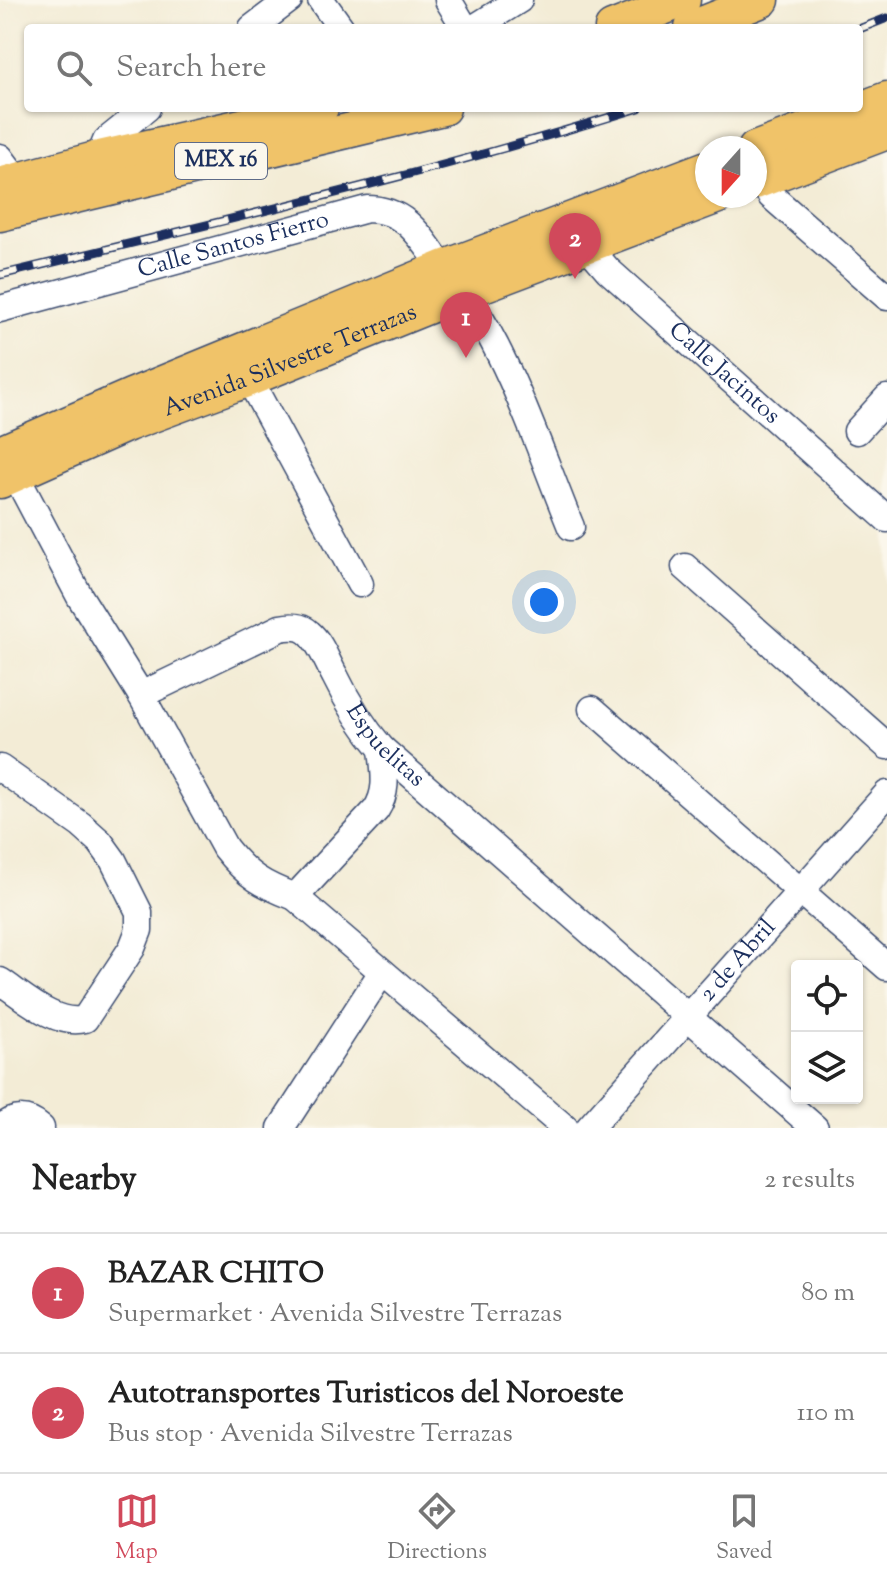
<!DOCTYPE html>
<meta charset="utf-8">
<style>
body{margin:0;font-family:"Sorts Mill Goudy",serif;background:#f2f2f2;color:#222}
.controls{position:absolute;right:24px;bottom:24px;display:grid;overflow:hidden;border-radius:8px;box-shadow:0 2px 6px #0004}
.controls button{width:72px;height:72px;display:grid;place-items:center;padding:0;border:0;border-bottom:2px solid #e0e0e0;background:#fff;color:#222;font:40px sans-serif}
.compass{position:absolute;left:695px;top:136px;width:72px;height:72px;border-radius:50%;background:#fff;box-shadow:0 2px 6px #0004;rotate:201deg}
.you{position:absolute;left:544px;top:602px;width:28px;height:28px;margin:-20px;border:6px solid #fff;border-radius:50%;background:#1a73e8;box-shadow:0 0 0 12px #1a73e833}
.badge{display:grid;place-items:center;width:52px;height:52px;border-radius:50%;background:#d1495b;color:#fff;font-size:26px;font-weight:700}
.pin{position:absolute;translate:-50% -66px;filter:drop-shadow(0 2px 4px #0008)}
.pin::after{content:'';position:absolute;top:42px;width:28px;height:24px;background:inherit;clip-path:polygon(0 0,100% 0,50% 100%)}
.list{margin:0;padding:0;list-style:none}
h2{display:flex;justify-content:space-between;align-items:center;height:104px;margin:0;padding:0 32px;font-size:34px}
h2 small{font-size:26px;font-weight:400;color:#767676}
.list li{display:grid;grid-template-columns:52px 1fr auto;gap:24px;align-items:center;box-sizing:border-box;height:120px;padding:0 32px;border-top:2px solid #e0e0e0}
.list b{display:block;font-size:30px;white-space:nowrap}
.list p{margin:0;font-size:26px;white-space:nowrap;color:#767676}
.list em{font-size:26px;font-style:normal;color:#767676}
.icon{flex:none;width:44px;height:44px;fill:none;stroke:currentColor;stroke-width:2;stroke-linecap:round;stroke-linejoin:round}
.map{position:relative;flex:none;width:887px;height:1128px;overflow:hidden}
.search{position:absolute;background:#fff;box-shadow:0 2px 6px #0004;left:24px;right:24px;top:24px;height:88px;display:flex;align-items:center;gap:20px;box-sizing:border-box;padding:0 28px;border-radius:8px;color:#767676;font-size:30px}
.sheet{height:344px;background:#fff}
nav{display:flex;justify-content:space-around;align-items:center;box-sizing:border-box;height:112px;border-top:2px solid #e0e0e0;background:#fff;font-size:22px;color:#767676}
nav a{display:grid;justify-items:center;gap:4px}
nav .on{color:#d1495b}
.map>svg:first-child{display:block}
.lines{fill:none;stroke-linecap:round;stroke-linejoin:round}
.minor-casing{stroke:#3b4b70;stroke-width:29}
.major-casing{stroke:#3b4b70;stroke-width:37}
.minor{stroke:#fff;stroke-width:26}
.major{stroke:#f0c369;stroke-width:34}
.rail-casing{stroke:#1b2f5e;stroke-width:9}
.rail{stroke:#fbf7ec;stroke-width:6;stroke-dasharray:18;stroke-linecap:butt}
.labels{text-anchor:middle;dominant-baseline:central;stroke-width:6;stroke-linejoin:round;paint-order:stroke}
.shield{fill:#fbf7ec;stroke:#5e6b89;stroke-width:2}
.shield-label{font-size:22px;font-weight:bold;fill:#1b2f5e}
.street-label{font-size:24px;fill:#1b2f5e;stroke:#fbf7ec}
</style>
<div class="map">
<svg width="887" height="1128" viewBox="0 0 887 1128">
<rect width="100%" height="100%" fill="#fbf7ec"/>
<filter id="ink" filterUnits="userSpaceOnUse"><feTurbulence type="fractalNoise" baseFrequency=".0125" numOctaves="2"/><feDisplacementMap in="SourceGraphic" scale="16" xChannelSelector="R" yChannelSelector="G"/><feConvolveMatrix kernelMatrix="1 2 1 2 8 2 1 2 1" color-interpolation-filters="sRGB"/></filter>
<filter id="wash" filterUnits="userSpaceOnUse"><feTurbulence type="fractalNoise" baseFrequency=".006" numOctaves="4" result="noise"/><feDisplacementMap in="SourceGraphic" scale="32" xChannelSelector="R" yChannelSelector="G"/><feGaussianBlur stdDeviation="1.8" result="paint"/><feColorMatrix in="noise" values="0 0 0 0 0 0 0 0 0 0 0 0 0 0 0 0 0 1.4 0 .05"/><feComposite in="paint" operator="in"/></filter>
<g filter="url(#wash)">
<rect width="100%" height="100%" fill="#f3ecd6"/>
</g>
<g filter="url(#ink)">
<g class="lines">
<defs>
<g id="minor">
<path d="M321,0L341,28"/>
<path d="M448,0L465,28"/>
<path d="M252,28L289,0"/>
<path d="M474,28L519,0"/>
<path d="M0,157L27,193"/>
<path d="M755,165L771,196L887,297"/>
<path d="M106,169L99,158L106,141L147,108"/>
<path id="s1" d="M579,229L588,247L608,270L887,519"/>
<path d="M464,292C511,361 539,449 571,527"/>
<path id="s2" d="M0,309L367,209C407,209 421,238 443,268"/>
<path d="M249,379L360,584"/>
<path d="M857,431L887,398"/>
<path d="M15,474L80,597L141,695L225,848C247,876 263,885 295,897L565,1128"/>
<path d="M685,567L887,746"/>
<path id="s3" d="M141,695L280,628C290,626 301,625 309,633C321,643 327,662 335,676C348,703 362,726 382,749L815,1128"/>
<path d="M592,709L887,967"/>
<path d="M0,768L81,825L100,842L113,860L139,912V930L132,948L85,1019C56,1027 23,996 0,981"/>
<path d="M295,897L376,810C389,790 384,771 382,749"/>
<path d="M1,1128C15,1116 27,1116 41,1128"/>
<path d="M281,1128L382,972"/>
<path id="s4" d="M589,1128L887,794"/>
</g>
<g id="major">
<path d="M612,28L683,0"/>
<path d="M692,28L762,0"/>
<path d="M755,149L887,99"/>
<path d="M755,182L887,132"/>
<path d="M0,185L99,158L321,108"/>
<path d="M0,214L443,108"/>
<path d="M0,453L131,396L443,268L707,168"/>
<path id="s5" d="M0,481L128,424L249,379L464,292L718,196"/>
</g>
</defs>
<use href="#minor" class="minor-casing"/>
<use href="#major" class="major-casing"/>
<use href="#minor" class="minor"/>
<use href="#major" class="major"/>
<defs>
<g id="rail">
<path d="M859,29L887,18"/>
<path d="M0,275C214,223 429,174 639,108"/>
</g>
</defs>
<use href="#rail" class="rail-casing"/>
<use href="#rail" class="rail"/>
</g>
</g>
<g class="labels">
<rect class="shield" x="175" y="143" width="92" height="36" rx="6"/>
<g class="shield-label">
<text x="221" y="161">MEX 16</text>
</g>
<g class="street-label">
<text stroke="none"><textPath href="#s2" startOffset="242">Calle Santos Fierro</textPath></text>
<text stroke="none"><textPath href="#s5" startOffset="314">Avenida Silvestre Terrazas</textPath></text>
<text stroke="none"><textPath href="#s1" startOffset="206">Calle Jacintos</textPath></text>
<text stroke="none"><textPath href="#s3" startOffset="322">Espuelitas</textPath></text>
<text stroke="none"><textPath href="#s4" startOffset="224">2 de Abril</textPath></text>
</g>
</g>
</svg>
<div class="controls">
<button><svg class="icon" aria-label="locate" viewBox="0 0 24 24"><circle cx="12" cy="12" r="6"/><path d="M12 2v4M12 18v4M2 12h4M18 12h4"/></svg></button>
<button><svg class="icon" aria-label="layers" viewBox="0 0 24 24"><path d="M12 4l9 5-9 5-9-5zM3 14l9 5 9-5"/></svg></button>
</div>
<svg class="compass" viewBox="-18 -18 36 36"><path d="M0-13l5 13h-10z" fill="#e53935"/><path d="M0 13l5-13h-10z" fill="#767676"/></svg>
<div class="you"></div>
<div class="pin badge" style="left:466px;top:358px">1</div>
<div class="pin badge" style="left:575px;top:279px">2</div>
<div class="search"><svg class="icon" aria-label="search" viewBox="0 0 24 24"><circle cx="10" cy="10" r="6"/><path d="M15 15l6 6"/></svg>Search here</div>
</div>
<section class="sheet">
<h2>Nearby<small>2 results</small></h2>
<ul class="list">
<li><span class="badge">1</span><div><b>BAZAR CHITO</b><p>Supermarket · Avenida Silvestre Terrazas</p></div><em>80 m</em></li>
<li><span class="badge">2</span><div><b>Autotransportes Turisticos del Noroeste</b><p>Bus stop · Avenida Silvestre Terrazas</p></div><em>110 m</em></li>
</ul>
</section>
<nav>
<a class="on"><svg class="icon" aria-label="map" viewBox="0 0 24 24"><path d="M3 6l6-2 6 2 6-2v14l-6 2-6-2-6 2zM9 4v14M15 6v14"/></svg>Map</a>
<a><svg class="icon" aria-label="directions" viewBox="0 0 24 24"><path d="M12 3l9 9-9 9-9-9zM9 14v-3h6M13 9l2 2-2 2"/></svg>Directions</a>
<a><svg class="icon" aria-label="saved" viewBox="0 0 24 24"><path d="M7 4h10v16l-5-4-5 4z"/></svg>Saved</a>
</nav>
